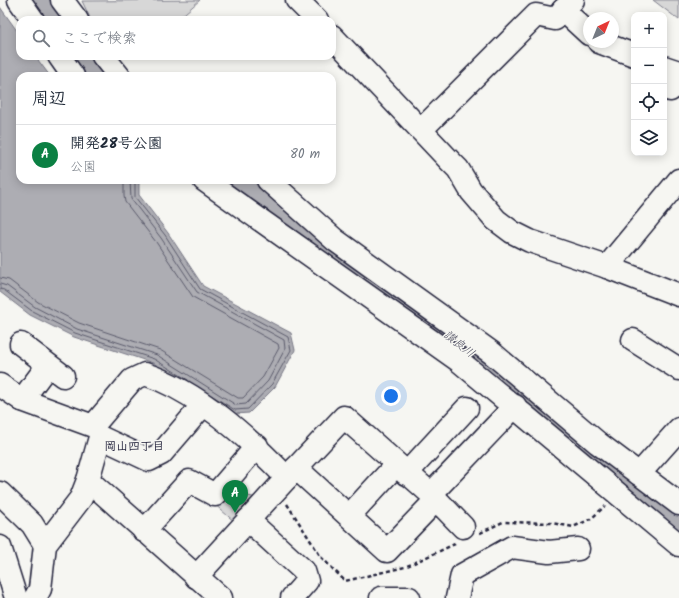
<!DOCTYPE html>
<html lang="ja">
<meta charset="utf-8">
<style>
body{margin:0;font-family:Kalam,"Klee One",sans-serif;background:#f2f2f3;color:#1f2937}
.controls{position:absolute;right:12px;top:12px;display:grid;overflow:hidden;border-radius:8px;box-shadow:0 2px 10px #0003}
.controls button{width:36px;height:36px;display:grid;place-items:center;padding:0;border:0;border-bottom:1px solid #e0e1e3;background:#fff;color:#1f2937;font:20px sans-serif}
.compass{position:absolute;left:583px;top:12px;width:36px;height:36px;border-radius:50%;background:#fff;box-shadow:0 2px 10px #0003;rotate:43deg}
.you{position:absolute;left:391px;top:396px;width:14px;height:14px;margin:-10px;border:3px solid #fff;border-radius:50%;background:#1a73e8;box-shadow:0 0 0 6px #1a73e833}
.badge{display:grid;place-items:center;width:26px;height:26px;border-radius:50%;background:#0b8043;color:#fff;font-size:13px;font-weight:700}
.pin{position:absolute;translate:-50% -33px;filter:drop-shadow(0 1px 2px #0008)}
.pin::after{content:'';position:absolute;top:21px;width:14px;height:12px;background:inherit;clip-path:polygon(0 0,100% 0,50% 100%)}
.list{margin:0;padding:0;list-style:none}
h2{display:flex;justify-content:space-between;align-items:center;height:52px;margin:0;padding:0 16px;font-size:17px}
h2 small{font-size:13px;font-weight:400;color:#747a83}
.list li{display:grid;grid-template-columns:26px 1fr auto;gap:12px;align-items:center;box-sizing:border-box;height:60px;padding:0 16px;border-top:1px solid #e0e1e3}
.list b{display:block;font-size:15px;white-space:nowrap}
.list p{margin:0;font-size:13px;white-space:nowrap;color:#747a83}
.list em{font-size:13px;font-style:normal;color:#747a83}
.icon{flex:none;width:22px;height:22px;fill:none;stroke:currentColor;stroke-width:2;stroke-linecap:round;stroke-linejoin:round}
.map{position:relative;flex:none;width:679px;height:598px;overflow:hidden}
.search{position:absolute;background:#fff;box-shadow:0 2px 10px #0003;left:16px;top:16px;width:320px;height:44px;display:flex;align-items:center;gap:10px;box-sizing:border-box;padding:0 14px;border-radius:12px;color:#747a83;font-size:15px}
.panel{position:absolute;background:#fff;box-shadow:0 2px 10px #0003;left:16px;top:72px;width:320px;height:112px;border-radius:12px}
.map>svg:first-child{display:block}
.green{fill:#d7d7d7;stroke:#7c7c89}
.water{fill:#adadb3;stroke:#757583}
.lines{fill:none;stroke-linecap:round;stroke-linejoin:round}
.shore{stroke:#5a5a6b;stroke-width:1}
.river{stroke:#adadb3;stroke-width:28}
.minor-casing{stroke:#22223b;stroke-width:25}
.path{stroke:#22223b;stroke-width:2.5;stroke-dasharray:4 3;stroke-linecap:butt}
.minor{stroke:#f6f6f2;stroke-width:22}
.labels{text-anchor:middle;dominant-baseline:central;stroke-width:3;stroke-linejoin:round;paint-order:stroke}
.water-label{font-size:12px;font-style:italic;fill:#535365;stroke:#f6f6f2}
.neighbourhood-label{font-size:12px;font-weight:bold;fill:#22223b;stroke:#f6f6f2}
</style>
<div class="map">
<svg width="679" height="598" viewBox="0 0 679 598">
<rect width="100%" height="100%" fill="#f6f6f2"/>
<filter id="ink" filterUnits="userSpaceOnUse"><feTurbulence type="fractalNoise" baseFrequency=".025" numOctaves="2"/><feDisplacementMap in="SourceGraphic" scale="8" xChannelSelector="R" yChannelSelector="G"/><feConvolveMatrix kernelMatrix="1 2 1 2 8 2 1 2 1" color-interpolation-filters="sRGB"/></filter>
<g filter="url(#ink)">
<g class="green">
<path d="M200,0L177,20H91L82,1Z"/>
<path d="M653,0H679V20Z"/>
<path d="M231,483L247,496L259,498L236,523L213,503Z"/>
</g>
<path class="water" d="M0,7L20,35V56H35L50,76H20V180H139V195L168,233L203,286L291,333L295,350L275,387L249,413L235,414L153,363L74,337L30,315L0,292Z"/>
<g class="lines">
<g class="shore">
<path d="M135,180V197L165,235L200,289L288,337L291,350L272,384L248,409L235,410L211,395"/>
<path d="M0,278L9,280L38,302L79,323L160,350L238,398H243L263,377L279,348L278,344L193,297L156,242L125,202L124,196V180"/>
<path d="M0,284L7,286L35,307L77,329L157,355L236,405L246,404L268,381L285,349L284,340L197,292L161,238L131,199L130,180"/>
<path d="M0,289L4,290L32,311L75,333L154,359L188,380"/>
</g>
<g class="river">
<path d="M38,0L52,20"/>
<path d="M82,56L99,76"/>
<path d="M228,180L293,224L375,285L454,340L622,479L679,522"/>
</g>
<defs>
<g id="minor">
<path d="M19,0L33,20"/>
<path d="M62,0L77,20"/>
<path d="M297,0L317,20"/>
<path d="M563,10L589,34"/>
<path d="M332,36L450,161L458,169L471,191L496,220L512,232L530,241L607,267L679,295"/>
<path d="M599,42L634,55"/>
<path d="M59,56L73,76"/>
<path d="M103,56L119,76"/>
<path d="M664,67L679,72"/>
<path d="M670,90L679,79"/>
<path d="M421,130L536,15L555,19L573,0"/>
<path d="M204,180L458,360L679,545"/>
<path d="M268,180L335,240L492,353L598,443L679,504"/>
<path d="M607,267L679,180"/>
<path d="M633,340L679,369"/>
<path d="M21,344L63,376"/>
<path d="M0,385L22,400L93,426L132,380L145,374C199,392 249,438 287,478"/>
<path d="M22,400L48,365"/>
<path d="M406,474L467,408"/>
<path d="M639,474L679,429"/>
<path d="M88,480L221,598"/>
<path d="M0,493L32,524L45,545"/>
<path d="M431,494L515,406"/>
<path d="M436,500L387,551L296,468L344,417L431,494L463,527"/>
<path d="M349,516L396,465"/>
<path d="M248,520L304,571L307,581L292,598"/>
<path d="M144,531L189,481L215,495L257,446"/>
<path d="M0,547L16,598"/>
<path d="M196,577L296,468"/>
<path d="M35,598L40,589L45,545L81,498L88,480L100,437L149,460L161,454L203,405"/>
<path d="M381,598H409"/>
<path d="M457,598L462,575L512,547L549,552L578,549"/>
</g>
</defs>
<use href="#minor" class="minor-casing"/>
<g class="path">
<path d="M287,504L321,557L345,581L405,567L457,543"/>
<path d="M480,533L503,522L552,523L573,527L591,519L605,506"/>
</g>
<use href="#minor" class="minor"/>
</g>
</g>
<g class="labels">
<g class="water-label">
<text transform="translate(459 344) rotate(38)">讃良川</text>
</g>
<g class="neighbourhood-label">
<text x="134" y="446">岡山四丁目</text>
</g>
</g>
</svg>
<div class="controls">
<button>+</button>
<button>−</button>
<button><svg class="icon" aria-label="locate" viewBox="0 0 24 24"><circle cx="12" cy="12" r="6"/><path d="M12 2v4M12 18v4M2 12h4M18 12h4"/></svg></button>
<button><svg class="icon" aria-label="layers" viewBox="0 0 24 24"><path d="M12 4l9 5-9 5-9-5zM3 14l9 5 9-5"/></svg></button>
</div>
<svg class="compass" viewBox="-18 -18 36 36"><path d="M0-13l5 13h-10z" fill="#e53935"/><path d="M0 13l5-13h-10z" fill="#747a83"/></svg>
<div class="you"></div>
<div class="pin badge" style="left:235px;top:513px">A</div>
<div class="search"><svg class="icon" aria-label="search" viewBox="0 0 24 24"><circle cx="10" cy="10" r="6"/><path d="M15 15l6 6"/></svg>ここで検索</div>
<section class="panel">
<h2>周辺<small></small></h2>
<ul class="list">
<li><span class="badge">A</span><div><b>開発28号公園</b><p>公園</p></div><em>80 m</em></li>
</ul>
</section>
</div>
